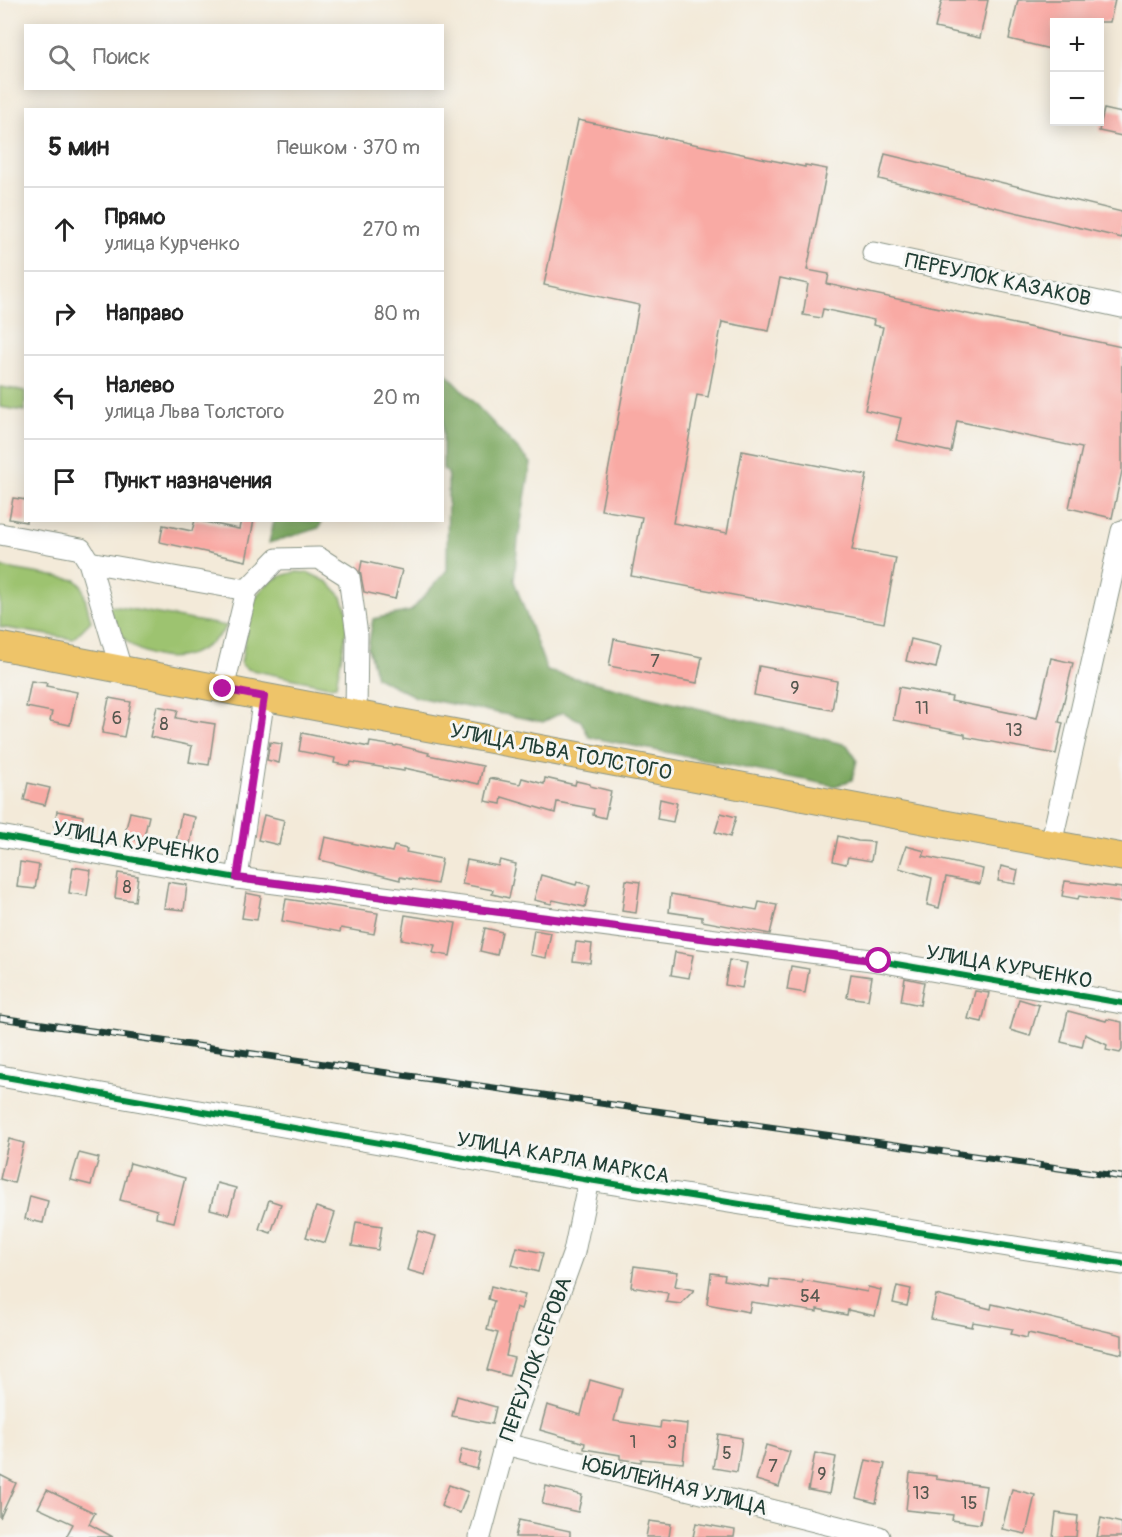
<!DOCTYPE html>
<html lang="ru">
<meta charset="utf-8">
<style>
body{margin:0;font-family:Pangolin,sans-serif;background:#f2f2f2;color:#222}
.controls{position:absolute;right:18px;top:18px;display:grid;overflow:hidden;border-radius:0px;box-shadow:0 3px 15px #0003}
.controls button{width:54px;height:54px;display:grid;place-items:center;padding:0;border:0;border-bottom:2px solid #e0e0e0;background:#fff;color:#222;font:30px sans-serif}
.stop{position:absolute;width:18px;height:18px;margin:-14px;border:4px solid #b5179e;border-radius:50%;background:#fff}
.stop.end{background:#b5179e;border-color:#fff;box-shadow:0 2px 6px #0008}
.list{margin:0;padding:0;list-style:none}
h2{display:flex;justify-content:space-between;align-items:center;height:78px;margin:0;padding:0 24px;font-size:26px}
h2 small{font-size:20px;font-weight:400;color:#767676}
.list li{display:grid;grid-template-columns:39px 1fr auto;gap:18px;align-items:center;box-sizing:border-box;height:84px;padding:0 24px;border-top:2px solid #e0e0e0}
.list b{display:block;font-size:22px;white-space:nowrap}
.list p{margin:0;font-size:20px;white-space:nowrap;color:#767676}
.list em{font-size:20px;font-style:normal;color:#767676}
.icon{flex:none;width:33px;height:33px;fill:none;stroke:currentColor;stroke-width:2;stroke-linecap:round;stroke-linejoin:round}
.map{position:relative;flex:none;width:1122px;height:1537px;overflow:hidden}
.search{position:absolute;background:#fff;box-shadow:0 3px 15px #0003;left:24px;top:24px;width:420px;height:66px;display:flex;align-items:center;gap:15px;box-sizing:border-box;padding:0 21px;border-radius:0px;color:#767676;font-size:22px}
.panel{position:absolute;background:#fff;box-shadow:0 3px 15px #0003;left:24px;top:108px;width:420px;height:414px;border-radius:0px}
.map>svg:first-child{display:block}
.green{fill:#9dc36f;stroke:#5e8052;stroke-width:1.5}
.forest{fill:#7ea962;stroke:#4e734b;stroke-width:1.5}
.building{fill:#f9aaa4}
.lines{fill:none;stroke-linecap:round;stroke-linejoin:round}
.minor-casing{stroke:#899486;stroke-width:23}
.major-casing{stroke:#899486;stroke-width:29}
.minor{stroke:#fff;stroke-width:21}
.major{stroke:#eec469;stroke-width:27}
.rail-casing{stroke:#1f3d34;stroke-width:7}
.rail{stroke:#f6f6f2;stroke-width:4.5;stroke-dasharray:14;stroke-linecap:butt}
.cycleway-casing{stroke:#f6f6f2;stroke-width:10}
.cycleway{stroke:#00873e;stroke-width:6}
.route{stroke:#b5179e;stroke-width:8}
.labels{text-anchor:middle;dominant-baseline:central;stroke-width:6;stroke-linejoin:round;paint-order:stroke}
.number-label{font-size:18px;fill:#565850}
.street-label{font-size:21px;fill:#1f3d34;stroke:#f6f6f2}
</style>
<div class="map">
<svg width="1122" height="1537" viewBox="0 0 1122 1537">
<rect width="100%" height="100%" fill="#f6f6f2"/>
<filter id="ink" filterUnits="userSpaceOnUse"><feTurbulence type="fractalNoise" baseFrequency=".0167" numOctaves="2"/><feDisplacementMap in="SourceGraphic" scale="12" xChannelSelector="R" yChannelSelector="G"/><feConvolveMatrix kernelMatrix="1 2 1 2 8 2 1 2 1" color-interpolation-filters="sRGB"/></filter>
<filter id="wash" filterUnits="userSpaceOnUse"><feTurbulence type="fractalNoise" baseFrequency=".008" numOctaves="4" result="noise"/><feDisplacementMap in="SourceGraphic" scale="24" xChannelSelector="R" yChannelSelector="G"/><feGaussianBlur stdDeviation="1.35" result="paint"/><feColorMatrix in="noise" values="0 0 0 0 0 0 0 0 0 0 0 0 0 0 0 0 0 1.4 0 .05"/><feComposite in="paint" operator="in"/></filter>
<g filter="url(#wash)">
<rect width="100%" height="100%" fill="#f3ead9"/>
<g class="green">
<path d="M0,387L25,391V411L0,407Z"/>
<path d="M0,567L76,580L82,586L91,621L73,639L0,627Z"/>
<path d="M297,572L309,573L328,582L342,597L349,617L336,685L328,686L247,669L241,664C249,622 245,580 297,572Z"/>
<path d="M107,605L227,626C207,653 176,666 144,652C136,649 127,642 121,635C115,627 112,615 107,605Z"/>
</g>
<g class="forest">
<path d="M443,370L531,463L518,540L514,581L547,671L847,745L857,760L852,780L835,786L589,737L581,721L563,712L543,722L416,697L376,677L368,648L373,619L411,611L447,570L448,473L443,469Z"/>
<path d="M274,521V520L322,521L319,528L269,543Z"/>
</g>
<g id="blocks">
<g class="building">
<path d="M942,0H988L980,38L935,28Z"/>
<path d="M1018,0H1115L1110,22H1054V50L1009,39Z"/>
<path d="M1104,109L1122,113V136L1099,131Z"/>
<path d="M578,120L805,167V165L827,169L807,270L829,274L827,284L1122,347V471L1112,518L1069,508L1082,448L957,421L951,452L896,440L901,418L865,410L883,327L873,325L874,320L823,309L821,318L803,315L808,284L780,278L769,331L722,322L708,397L697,395L673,523L727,533L742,451L867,475L852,550L896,558L884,623L631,576L642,517L601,510L639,305L544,285Z"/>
<path d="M885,154L1122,212V238L879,179Z"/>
<path d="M13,498L26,500V522L9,519Z"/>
<path d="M195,520L239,529L241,520H254L246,561L160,542L163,525L192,531Z"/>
<path d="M362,561L402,570L395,599L364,592L360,571Z"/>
<path d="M614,639L702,657L697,683L609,666Z"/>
<path d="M911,639L941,646L936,668L906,661Z"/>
<path d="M1051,658L1073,663L1059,722L1063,723L1056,754L965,737V734L893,720L899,687L952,697L951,701L1037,718Z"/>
<path d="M759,666L837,681L832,710L754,695Z"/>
<path d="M31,681L47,683L46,686L77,692L70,725L50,721L52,712L26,707Z"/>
<path d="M109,698L131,702L124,737L102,733Z"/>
<path d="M157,706L178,710L176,718L215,724L209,765L189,762L192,746L150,737Z"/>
<path d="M302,733L369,747L370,742L396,746L397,745L429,753L428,755L483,766L479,784L404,768V771L351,762L350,766L334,763L335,758L299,751Z"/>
<path d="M270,742L282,744L279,763L267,760Z"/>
<path d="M490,778L520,784L522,778L544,784L545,778L575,785L576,781L590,784V786L611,791L605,818L593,815L594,809L557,802L555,813L502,797L501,804L485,801Z"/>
<path d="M28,783L50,788L45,805L24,800Z"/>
<path d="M660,799L677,803L673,822L657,819Z"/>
<path d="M57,811L83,816L80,831L54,826Z"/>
<path d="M130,812L149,816L143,841L124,837Z"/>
<path d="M721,813L736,817L730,837L715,832Z"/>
<path d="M181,814L195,817L189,850L175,847Z"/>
<path d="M264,815L284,820L279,845L258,840Z"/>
<path d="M838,836L858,841L874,842L871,861L848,857L846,864L833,861Z"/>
<path d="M325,837L392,852L394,846L407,849L406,852L442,859L437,884L400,877V880L320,860Z"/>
<path d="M906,846L925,851L923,856L983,869L980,884L946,877L939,908L927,905L932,878L899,868Z"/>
<path d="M467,860L498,866L500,860L516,864L509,898L492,894L493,890L462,884Z"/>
<path d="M20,862L39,865L35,889L17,887Z"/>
<path d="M1001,866L1018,870L1015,884L998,881Z"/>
<path d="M73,867L91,870L87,896L69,893Z"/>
<path d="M118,873L138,876L135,901L115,898Z"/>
<path d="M541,875L576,885L577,882L590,885L585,907L553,900L551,904L534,900Z"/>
<path d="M626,880L640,882L636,913L622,911Z"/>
<path d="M1065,881L1122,888V903L1079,896L1078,899L1062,896Z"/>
<path d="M168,882L187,885L184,910L164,908Z"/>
<path d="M246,893L261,896L257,920L242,918Z"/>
<path d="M671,894L757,910L759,902L777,905L770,934L702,921V917L669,912Z"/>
<path d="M286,899L378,913L374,934L341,928L340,932L282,921Z"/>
<path d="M405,915L456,923L450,956L433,953L435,945L401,939Z"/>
<path d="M485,928L502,932L497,955L480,951Z"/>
<path d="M534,930L551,933L546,958L530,955Z"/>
<path d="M576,942L592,944L590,963L573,961Z"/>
<path d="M675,952L693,955L689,978L671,975Z"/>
<path d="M729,960L747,963L742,988L725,985Z"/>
<path d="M791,966L809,969L805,993L787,990Z"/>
<path d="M851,974L872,977L868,1000L847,997Z"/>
<path d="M905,978L924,982L920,1005L901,1001Z"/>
<path d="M975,991L989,993L982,1022L968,1019Z"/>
<path d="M1019,999L1039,1005L1030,1036L1010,1030Z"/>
<path d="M1068,1011L1106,1021L1107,1019L1122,1022V1050L1120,1053L1106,1050L1107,1045L1085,1034L1082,1047L1061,1042Z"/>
<path d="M9,1139L24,1143L14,1183L0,1179Z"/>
<path d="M79,1153L99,1158L91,1185L71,1180Z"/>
<path d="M130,1163L185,1178L174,1222L156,1218L157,1210L120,1200Z"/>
<path d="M217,1183L236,1188L229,1214L210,1209Z"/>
<path d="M30,1196L48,1201L43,1223L25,1219Z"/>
<path d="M269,1200L281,1204L271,1233L259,1229Z"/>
<path d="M316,1207L335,1213L325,1243L306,1237Z"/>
<path d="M356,1222L382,1226L378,1250L352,1246Z"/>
<path d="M418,1231L436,1236L425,1275L407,1270Z"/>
<path d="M517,1247L543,1253L538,1272L512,1265Z"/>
<path d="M634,1266L678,1272L675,1286L694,1290L681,1304L666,1302L668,1293L631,1287Z"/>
<path d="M711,1273L725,1275L724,1280L769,1288L770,1279L802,1283L803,1280L867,1292L868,1287L881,1290L875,1316L848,1310L847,1315L817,1309V1312L751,1302L749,1312L707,1304Z"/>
<path d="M491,1286L525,1295L521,1309L516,1307L506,1356L514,1358L509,1376L487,1370L498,1333L487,1330L494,1301L488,1299Z"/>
<path d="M897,1286L911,1289L907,1306L893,1303Z"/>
<path d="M936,1295L991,1309L992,1304L1005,1307L1122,1335V1354L1028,1333L1027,1338L1011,1334L1013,1329L973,1322L972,1327L931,1319Z"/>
<path d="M590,1380L622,1389L614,1421L660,1428L661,1421L687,1424L683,1463L641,1459V1462L620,1459V1455L584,1449L585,1443L540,1430L547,1405L581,1415Z"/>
<path d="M457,1396L496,1407L492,1424L452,1416Z"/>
<path d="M718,1434L742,1438L737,1472L713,1468Z"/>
<path d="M766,1445L790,1452L779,1487L756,1480Z"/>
<path d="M462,1449L481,1453L477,1469L458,1464Z"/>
<path d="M815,1453L836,1457L829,1494L808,1490Z"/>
<path d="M866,1460L885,1464L876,1503L857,1498Z"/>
<path d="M910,1473L936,1476V1479L986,1486L980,1524L952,1520L953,1515L906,1510Z"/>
<path d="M0,1475L16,1483L0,1518Z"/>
<path d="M449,1485L468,1492L460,1513L441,1506Z"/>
<path d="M546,1486L582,1495L578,1512L542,1504Z"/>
<path d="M1012,1489L1035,1495L1026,1534L1002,1529Z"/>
<path d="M47,1490L95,1513L89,1524L113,1537H66L73,1524L38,1508Z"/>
<path d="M1056,1513L1078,1516L1076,1537H1053Z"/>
<path d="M1101,1518L1122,1523V1537H1097Z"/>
<path d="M519,1520L570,1531V1537H515Z"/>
<path d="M649,1521L671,1524L669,1537H646Z"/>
<path d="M696,1523L735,1530L734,1537H693Z"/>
</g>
</g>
</g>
<g filter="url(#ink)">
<use href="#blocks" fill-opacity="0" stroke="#899486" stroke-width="1.5"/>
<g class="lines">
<defs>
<g id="minor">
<path d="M873,253L1122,307"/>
<path d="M0,534L81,549L89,562L121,669"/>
<path d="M89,562L247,590"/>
<path d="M223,689L247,590L277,559L319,558L349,577L357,635L356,714"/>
<path d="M0,836L237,878L879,961L1122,1003"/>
<path d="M1051,844L1122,531"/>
<path d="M237,878L264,697"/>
<path d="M0,1076L589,1180L1122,1264"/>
<path d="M505,1444L879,1537"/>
<path d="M480,1537L505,1444L574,1252L589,1180"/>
</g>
<path id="major" d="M0,646L264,697L1122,857"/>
</defs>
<use href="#minor" class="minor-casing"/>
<use href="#major" class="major-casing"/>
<use href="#minor" class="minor"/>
<use href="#major" class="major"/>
<defs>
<path id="rail" d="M0,1018L1122,1177"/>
</defs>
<use href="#rail" class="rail-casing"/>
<use href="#rail" class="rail"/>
<defs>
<g id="cycleway">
<path d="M0,836L237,878L879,961L1122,1003"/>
<path d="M0,1076L589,1180L1122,1264"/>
</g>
</defs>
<use href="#cycleway" class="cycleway-casing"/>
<use href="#cycleway" class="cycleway"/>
</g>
</g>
<g class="lines" filter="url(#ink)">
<path class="route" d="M223,689L264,697L237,878L879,961"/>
</g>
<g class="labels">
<g class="number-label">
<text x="655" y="661">7</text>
<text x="795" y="688">9</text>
<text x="922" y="708">11</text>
<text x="117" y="718">6</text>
<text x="164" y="724">8</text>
<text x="1014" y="730">13</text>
<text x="127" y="887">8</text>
<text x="810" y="1296">54</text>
<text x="633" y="1442">1</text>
<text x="672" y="1442">3</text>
<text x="727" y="1453">5</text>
<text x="773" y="1466">7</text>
<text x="822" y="1474">9</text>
<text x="921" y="1493">13</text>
<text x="969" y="1503">15</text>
</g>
<g class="street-label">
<text transform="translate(998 280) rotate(12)">ПЕРЕУЛОК КАЗАКОВ</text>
<text transform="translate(561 752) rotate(11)">УЛИЦА ЛЬВА ТОЛСТОГО</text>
<text transform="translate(136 843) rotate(10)">УЛИЦА КУРЧЕНКО</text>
<text transform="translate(1009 967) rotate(10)">УЛИЦА КУРЧЕНКО</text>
<text transform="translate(563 1158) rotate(10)">УЛИЦА КАРЛА МАРКСА</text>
<text transform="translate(536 1359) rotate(-70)">ПЕРЕУЛОК СЕРОВА</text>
<text transform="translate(675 1486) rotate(14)">ЮБИЛЕЙНАЯ УЛИЦА</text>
</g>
</g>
</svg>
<div class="controls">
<button>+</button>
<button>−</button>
</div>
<div class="stop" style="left:879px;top:961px"></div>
<div class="stop end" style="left:223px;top:689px"></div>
<div class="search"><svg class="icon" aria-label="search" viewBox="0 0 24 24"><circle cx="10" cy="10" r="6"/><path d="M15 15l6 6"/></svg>Поиск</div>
<section class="panel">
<h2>5 мин<small>Пешком · 370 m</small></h2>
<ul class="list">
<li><svg class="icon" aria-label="ahead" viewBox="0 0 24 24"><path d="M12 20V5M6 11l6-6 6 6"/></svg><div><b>Прямо</b><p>улица Курченко</p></div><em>270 m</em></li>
<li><svg class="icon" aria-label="right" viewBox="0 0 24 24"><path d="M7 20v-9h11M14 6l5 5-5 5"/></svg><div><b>Направо</b></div><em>80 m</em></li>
<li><svg class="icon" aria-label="left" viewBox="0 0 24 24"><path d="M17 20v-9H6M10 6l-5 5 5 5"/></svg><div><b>Налево</b><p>улица Льва Толстого</p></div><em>20 m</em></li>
<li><svg class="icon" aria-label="arrive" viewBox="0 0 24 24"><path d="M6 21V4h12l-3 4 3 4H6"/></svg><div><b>Пункт назначения</b></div></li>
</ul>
</section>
</div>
